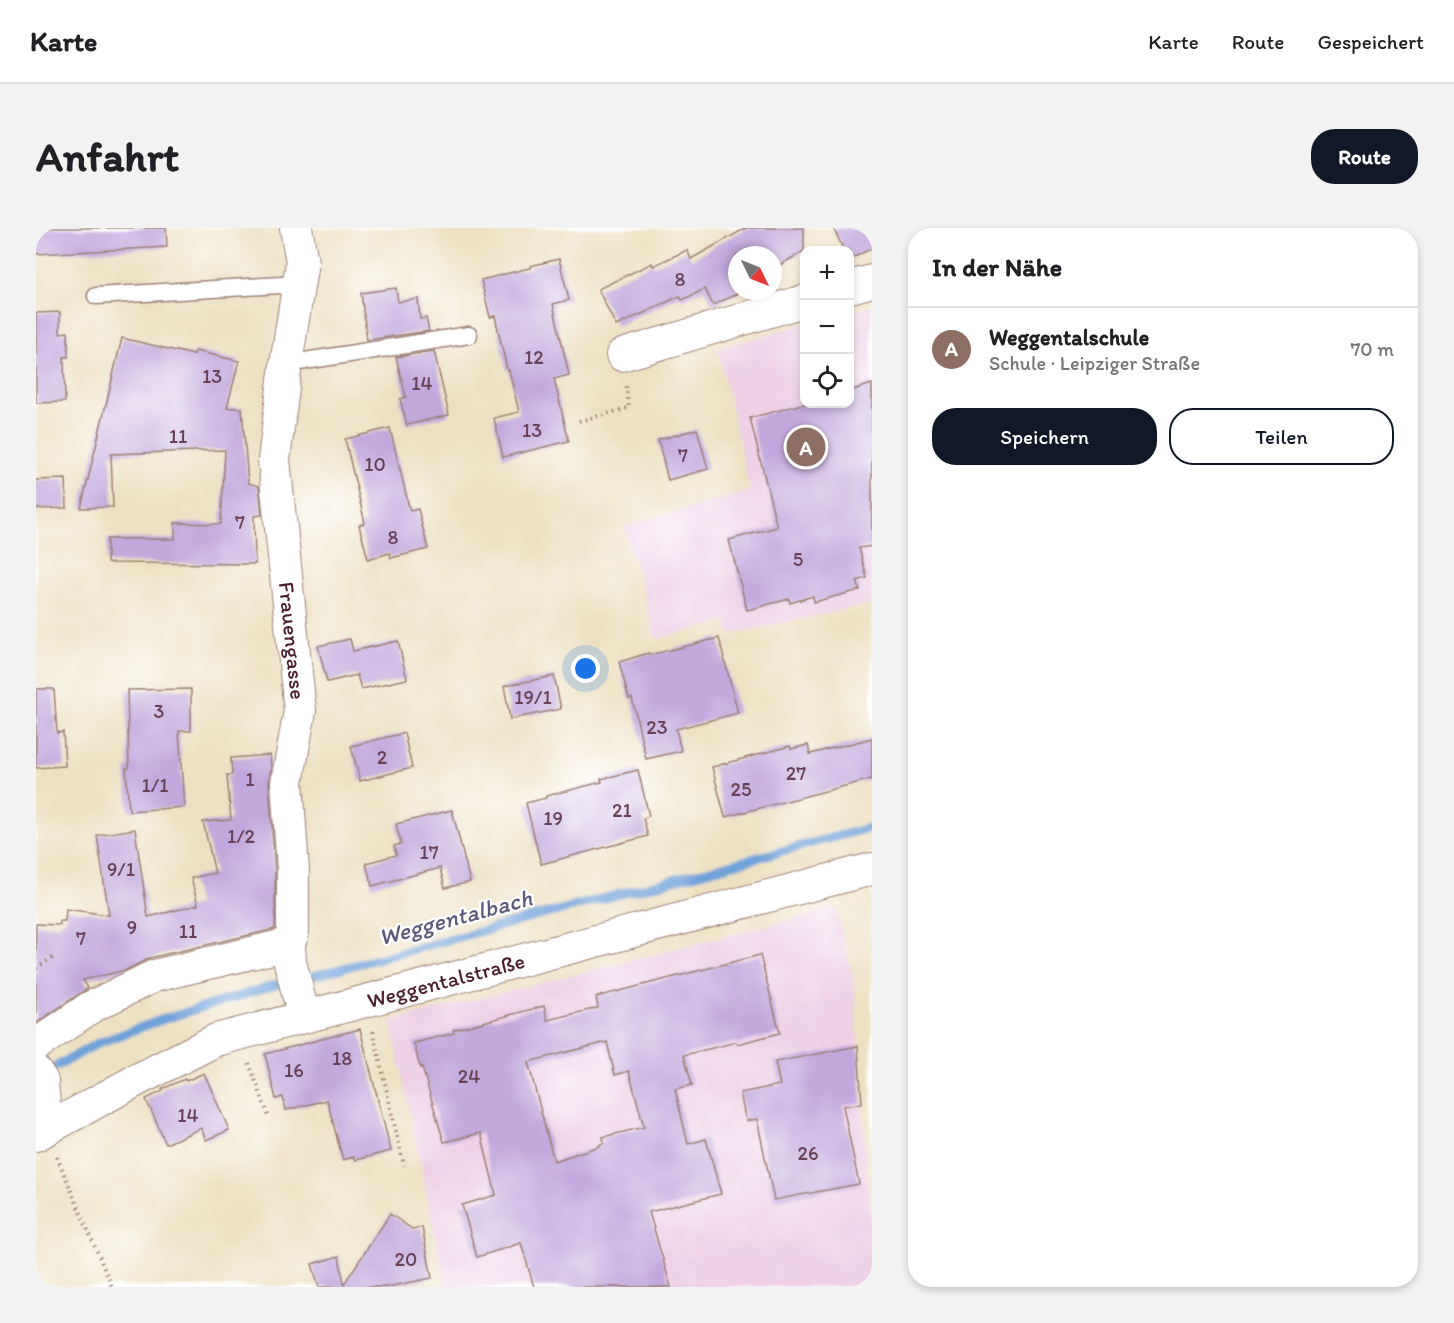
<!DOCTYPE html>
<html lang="de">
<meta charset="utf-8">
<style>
body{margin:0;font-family:Itim,sans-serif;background:#f2f2f2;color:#202124}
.controls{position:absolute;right:18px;top:18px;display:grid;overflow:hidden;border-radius:12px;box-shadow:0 3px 9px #0003}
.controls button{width:54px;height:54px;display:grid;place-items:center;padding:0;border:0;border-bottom:2px solid #e0e0e0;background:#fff;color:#202124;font:30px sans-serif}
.compass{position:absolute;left:692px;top:18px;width:54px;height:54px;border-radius:50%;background:#fff;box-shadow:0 3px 9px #0003;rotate:133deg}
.you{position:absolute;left:550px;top:441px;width:21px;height:21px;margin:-15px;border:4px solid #fff;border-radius:50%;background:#1a73e8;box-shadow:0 0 0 9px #1a73e833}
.badge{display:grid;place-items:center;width:39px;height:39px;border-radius:50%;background:#111827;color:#fff;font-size:20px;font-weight:700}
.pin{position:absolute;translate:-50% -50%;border:3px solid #fff;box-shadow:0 2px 6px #0006}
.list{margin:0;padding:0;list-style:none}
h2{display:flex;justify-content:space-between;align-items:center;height:78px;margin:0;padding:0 24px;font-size:26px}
h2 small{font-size:20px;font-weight:400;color:#757577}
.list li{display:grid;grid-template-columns:39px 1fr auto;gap:18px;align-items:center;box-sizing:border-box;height:84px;padding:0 24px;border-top:2px solid #e0e0e0}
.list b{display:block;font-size:22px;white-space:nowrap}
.list p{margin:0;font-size:20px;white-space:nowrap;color:#757577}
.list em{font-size:20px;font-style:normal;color:#757577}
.actions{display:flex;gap:12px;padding:18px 24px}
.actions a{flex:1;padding:14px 0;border:2px solid #111827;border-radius:24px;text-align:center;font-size:21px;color:#111827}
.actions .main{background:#111827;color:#fff}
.icon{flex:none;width:33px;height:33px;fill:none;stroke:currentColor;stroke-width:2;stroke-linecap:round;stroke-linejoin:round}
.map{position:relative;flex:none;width:836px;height:1059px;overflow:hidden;border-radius:24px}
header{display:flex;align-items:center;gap:36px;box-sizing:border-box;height:84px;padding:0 30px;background:#fff;border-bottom:2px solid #e0e0e0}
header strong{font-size:28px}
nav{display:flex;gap:33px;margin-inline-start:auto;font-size:21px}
.intro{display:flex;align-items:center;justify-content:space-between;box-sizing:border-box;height:144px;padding:0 36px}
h1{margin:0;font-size:42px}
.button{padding:15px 27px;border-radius:24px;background:#111827;color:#fff;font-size:21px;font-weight:700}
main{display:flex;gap:36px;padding:0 36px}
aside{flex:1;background:#fff;border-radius:24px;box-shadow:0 3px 9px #0003}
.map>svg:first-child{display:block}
.built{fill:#efd0e7}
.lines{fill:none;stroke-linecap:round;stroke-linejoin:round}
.stream{stroke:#6fa2da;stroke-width:9}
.building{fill:#c3a8de;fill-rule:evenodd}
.lane-casing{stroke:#9c8076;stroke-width:19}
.street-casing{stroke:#9c8076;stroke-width:34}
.path{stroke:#9c8076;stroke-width:4;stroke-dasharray:1.5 4.5;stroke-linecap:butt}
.lane{stroke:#fff;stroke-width:16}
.street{stroke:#fff;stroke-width:32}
.labels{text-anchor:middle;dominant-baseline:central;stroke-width:4.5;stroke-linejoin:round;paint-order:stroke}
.number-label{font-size:20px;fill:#684158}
.street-label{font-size:22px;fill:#4a1f2b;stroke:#fff}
.water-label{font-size:24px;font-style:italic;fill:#5b5a7a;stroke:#fff}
</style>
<header>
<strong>Karte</strong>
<nav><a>Karte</a><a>Route</a><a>Gespeichert</a></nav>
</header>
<div class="intro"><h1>Anfahrt</h1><a class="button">Route</a></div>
<main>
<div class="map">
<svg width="836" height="1059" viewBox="0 0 836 1059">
<rect width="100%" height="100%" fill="#fff"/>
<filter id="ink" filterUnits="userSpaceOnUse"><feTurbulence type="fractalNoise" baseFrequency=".0167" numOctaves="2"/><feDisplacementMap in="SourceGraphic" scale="12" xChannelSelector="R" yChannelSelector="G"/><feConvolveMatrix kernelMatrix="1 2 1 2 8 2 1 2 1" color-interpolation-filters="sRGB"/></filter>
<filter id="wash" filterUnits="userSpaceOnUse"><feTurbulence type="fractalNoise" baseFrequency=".008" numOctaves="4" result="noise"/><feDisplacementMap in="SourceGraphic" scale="24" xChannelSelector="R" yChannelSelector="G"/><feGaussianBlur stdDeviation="1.35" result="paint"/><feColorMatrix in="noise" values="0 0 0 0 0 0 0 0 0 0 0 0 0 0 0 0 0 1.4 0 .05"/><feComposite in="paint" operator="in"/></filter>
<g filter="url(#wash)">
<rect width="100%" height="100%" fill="#eee1c2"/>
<g class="built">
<path d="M836,78V376L694,406L690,393L620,411L588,298L714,263L682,120L768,96V176H814V84Z"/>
<path d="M800,680L818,752L831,949L836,997V1059H410L355,793Z"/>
</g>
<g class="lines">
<path class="stream" d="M19,839L62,815L128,791L236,758L277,748L836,599"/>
</g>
<g id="blocks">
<g class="building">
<path d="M0,0H130L131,19L0,26Z"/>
<path d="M710,0H768V23L737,41V27H701V66L677,77L669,61L646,72L644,68L580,98L562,61L616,35L617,38L651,22L655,31Z"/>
<path d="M797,0H836V20L813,32V22H808Z"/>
<path d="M523,31L533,72L517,76L533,147L518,151L533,213L467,229L458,190L483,184L473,142H471L459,88L454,89L445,52L493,40H495L494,38Z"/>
<path d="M360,60L362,74L382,71L384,91L390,90L393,103L331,112L325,65Z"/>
<path d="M24,84V105L32,104V129H28L29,174L0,175V85Z"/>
<path d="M86,110L158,127L159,123L203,133L191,180H206L212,255L223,258L226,287L218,288L219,336L71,335V311H139V295L185,296L189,222L75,226L77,279L45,280Z"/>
<path d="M398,123L413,187L371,197L364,171L370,169L360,129Z"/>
<path d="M836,156V318L823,320L831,350L821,353L824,362L778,374L777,368L754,375L753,371L711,382L693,312L741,299L714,190L766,176H813V163Z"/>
<path d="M354,200L374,283L382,281L392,321L355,330L354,325L332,331L323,297L329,295L309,211Z"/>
<path d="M661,201L672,241L632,252L622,212Z"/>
<path d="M30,251L31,280L0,281V252Z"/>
<path d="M683,410L702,485L640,501L645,523L610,531L596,470L593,471L583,434L613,425L614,427Z"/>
<path d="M314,411L317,423L362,413L371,451L325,461L321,447L291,454L282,418Z"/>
<path d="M518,448L525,481L474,491L468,458Z"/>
<path d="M0,461H18L21,505L27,504L29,538L0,540Z"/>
<path d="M155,461V503H143L148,579L93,583L90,540H93L91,462Z"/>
<path d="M368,505L376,540L324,553L315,518Z"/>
<path d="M836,510V551L689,589L676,539L754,518L755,521L772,517L774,526Z"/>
<path d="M234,527L235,540L233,555L239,643V701L114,730L90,742L47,752L52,760L0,795V696L24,697V693H29L30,681L73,687L61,607L99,601L112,689L162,677L155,650L179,645L167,594L195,592L191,547H196L195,530Z"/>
<path d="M602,542L613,588L607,590L612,608L505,636L490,575L510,570V568L566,554L565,551Z"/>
<path d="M416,582L434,654L409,660L404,640L336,658L330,635L360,627L358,618L365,616L360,596Z"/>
<path d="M724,727L744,805L701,816L700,814L648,827L656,857L639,861L652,916L670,911L685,966L613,984L635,1059H498L485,1015L441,1029L426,977L460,967L445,905L408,914L386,839L384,840L378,815L418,805L417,802L508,778L511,792L562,780L560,769ZM571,814L579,847L593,843L608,899L567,909L568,915L564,916V918L518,933L492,834Z"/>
<path d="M324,801L355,923L319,932L318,929L307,932L291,872L250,882L247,869L240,871L229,826Z"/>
<path d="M822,818L826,875L807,878L823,956L738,972L721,891L710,893L704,865L744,857L739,834Z"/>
<path d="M168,845L193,902L170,912L165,900L130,916L110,871L127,863L126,861L149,851L150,853Z"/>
<path d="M354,986L376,1001L386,999L396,1050L351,1059H283L276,1036L303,1028L308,1056Z"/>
</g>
</g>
</g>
<g filter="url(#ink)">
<use href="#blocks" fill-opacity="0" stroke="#9c8076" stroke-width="1.5"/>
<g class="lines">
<defs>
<g id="lane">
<path d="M60,68L262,56"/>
<path d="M250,136L433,107"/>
</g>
<g id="street">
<path id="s1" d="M260,0L266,34L250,136L238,232L264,483L251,554L257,642V704L253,716L254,734L268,789"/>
<path d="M814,59L836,53"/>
<path d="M586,127L768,73"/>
<path d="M0,817L55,779L118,748L253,716"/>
<path d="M0,844L6,853L10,900"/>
<path id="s2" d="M0,907L99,853L180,812L836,641"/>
</g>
</defs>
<use href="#lane" class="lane-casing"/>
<use href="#street" class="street-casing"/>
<g class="path">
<path d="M543,193L593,180L590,157"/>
<path d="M0,740L20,728"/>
<path d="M337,803L368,938"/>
<path d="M213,835L233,889"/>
<path d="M21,929L76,1059"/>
</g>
<use href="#lane" class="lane"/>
<use href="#street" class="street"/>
</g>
</g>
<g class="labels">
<g class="number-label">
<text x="644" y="51">8</text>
<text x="498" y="129">12</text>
<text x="176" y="148">13</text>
<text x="386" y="155">14</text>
<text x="496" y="202">13</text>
<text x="142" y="208">11</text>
<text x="647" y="227">7</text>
<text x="339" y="236">10</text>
<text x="204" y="294">7</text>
<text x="357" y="309">8</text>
<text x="762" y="331">5</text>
<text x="497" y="469">19/1</text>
<text x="123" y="483">3</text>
<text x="621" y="499">23</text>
<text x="346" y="529">2</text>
<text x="760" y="545">27</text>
<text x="214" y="551">1</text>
<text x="119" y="557">1/1</text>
<text x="705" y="561">25</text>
<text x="586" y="582">21</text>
<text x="517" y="590">19</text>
<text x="205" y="608">1/2</text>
<text x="393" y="624">17</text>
<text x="85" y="641">9/1</text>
<text x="96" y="699">9</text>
<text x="152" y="703">11</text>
<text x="45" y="710">7</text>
<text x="306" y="830">18</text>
<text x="258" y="842">16</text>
<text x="433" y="848">24</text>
<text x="152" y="887">14</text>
<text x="772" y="925">26</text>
<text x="370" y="1031">20</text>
</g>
<g class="street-label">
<text stroke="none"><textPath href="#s1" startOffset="416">Frauengasse</textPath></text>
<text stroke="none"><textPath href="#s2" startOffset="441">Weggentalstraße</textPath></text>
</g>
<g class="water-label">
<text transform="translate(419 689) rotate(-15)">Weggentalbach</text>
</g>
</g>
</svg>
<div class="controls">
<button>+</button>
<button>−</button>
<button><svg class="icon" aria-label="locate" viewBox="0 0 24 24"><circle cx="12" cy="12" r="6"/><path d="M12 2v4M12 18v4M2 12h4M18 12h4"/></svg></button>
</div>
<svg class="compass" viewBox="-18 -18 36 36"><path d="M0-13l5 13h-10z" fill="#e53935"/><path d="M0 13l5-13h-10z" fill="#757577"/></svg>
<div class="you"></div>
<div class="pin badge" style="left:770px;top:219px;background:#8d6e63">A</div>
</div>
<aside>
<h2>In der Nähe<small></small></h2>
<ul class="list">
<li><span class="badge" style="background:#8d6e63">A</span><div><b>Weggentalschule</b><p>Schule · Leipziger Straße</p></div><em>70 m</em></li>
</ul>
<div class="actions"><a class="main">Speichern</a><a>Teilen</a></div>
</aside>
</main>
